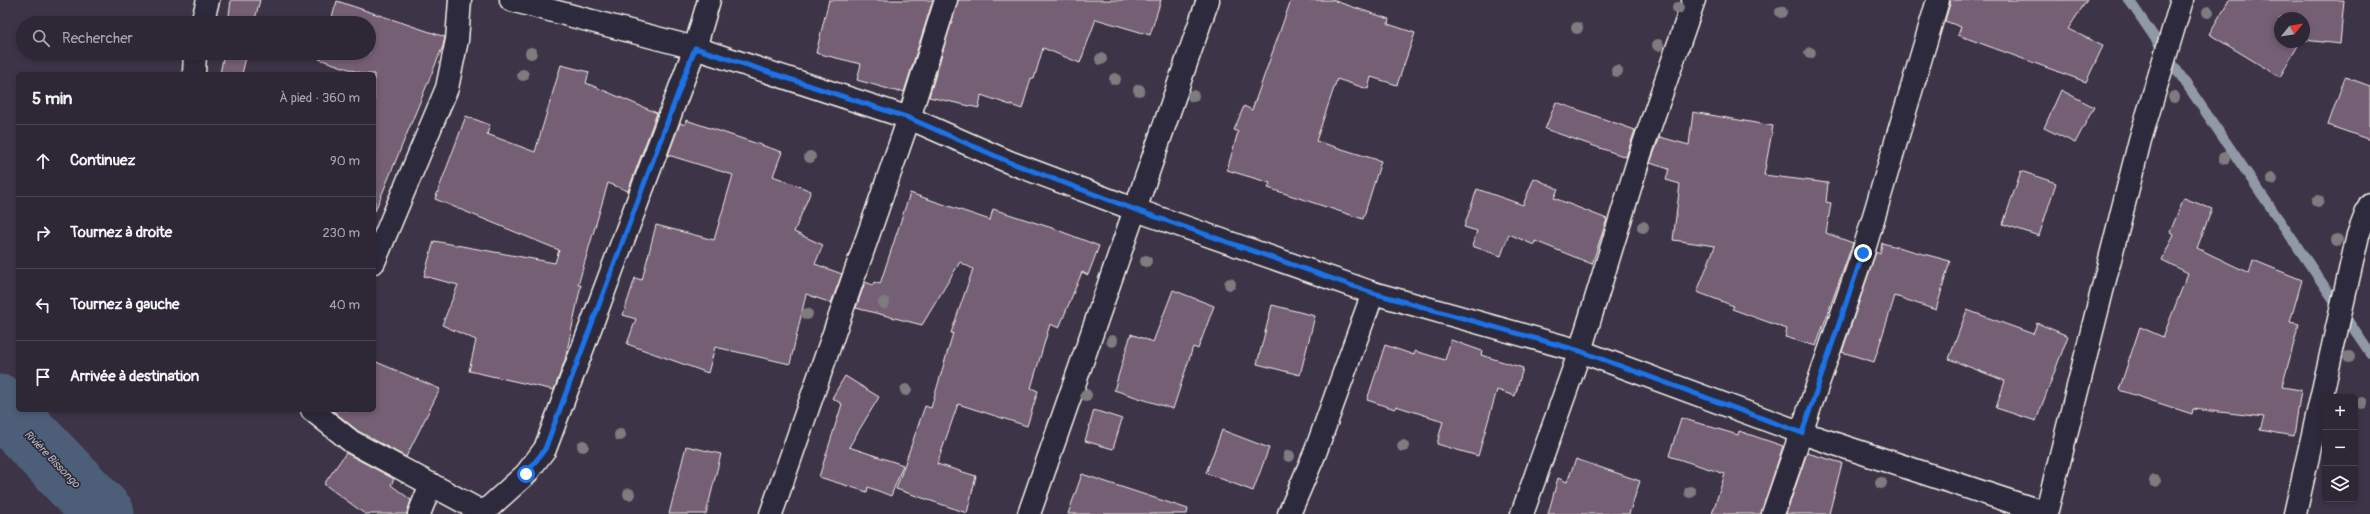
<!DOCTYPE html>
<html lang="fr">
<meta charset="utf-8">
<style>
body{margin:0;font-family:Pangolin,sans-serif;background:#362f3e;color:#f1f3f6}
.controls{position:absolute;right:12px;bottom:12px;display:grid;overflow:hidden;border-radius:6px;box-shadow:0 2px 6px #0003}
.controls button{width:36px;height:36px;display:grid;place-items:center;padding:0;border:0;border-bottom:1px solid #494451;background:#2e2736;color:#f1f3f6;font:20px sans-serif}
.compass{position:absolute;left:2274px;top:12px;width:36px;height:36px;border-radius:50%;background:#2e2736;box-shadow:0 2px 6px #0003;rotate:60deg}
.stop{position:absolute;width:12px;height:12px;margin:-9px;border:3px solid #1a73e8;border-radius:50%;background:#fff}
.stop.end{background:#1a73e8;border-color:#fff;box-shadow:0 1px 4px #0008}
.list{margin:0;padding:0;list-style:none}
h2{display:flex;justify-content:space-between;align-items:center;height:52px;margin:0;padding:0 16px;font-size:17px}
h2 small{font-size:13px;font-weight:400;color:#a7a5ad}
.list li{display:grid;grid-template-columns:26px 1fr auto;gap:12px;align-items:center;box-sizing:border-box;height:72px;padding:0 16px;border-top:1px solid #494451}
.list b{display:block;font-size:15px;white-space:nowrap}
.list em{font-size:13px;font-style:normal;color:#a7a5ad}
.icon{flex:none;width:22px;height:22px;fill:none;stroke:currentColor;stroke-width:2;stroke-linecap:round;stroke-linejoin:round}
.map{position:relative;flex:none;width:2370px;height:514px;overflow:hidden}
.search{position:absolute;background:#2e2736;box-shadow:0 2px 6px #0003;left:16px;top:16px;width:360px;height:44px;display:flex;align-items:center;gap:10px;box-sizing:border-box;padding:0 14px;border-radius:22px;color:#a7a5ad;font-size:15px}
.panel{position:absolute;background:#2e2736;box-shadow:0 2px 6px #0003;left:16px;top:72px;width:360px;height:340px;border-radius:6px}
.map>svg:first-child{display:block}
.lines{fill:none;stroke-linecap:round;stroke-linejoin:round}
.stream{stroke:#9099a5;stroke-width:10}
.river{stroke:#4d5f78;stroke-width:61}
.building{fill:#745e74;stroke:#f4f1e8}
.minor-casing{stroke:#f4f1e8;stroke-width:25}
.minor{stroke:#2f2a3d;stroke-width:22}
.tree{fill:#7e7c7e}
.route{stroke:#1a73e8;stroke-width:5}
.labels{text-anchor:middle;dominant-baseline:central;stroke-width:3.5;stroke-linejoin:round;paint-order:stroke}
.water-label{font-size:11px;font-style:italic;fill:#b1b7bb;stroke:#2f2a3d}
</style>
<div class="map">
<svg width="2370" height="514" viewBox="0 0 2370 514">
<rect width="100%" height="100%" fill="#3d3448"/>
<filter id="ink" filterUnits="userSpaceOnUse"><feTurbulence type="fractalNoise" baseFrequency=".025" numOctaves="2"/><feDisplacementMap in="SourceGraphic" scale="8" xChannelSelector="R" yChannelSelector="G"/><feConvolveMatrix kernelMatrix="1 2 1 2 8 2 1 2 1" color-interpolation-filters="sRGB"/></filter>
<g filter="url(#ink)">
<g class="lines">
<path class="stream" d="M2129,0L2370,353"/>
<path class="river" d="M0,405L104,514"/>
</g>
<g class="building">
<path d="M231,0H260L254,23H228Z"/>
<path d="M829,0H933L904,92L899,90V92L857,80L861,64L816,53Z"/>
<path d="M958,0H1161L1150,35L1096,19L1080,63L1043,48L1034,79L1031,78L1022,109L981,95L979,108L929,97Z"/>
<path d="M1291,0H1332L1389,19L1388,24L1415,33L1397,85L1371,77L1368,89L1337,79L1316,141L1381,161L1363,219L1268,188L1270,183L1227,170L1238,132L1234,130L1244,106L1252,110Z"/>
<path d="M1951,0H2087L2068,29L2103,46L2086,82L1958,35L1961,27L1945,21Z"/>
<path d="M2229,0H2344L2340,44L2304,40V18H2280V42H2300L2280,77L2209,34Z"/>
<path d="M337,1L445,37L443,46L375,211L374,74H364L319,59L321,53H369V23H330Z"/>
<path d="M224,53H247L242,74H220Z"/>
<path d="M561,65L589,72L586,83L657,113L628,191L608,183L578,285H581L565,360L554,390L469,371L476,340L442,325L458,285L424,276L434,241L555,263L559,250L435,199L466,116L490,125L487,134L535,152Z"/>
<path d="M2345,77L2370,86V140L2328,125Z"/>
<path d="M2061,90L2094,107L2075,143L2044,128Z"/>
<path d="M1556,102L1635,130L1626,157L1545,129Z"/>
<path d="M1693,112L1773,126L1764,175L1828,183L1826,202L1831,203L1826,233L1853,243L1816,346L1785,337L1787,329L1732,309L1734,306L1697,292L1715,246L1673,240L1680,184L1666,180L1669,169L1650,163L1660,137L1689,145Z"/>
<path d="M686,120L782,152L773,176L811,191L794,232L823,245L815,264L842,274L831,303L806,294L790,364L715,347L708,373L627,344L636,319L623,315L635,278L642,280L656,225L714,240L733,175L668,155L680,123L685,125Z"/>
<path d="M2021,171L2056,183L2039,236L2003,224Z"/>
<path d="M1534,178L1558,189L1554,198L1607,219L1592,264L1535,241L1534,245L1509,234L1501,256L1472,246L1477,231L1464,227L1477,189L1523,205Z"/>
<path d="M910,193L990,220L993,209L1052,228L1099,246L1088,275L1082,272L1059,328L1050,324L1031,388L1038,391L1027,426L958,404L937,464L976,476L967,513L896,489L925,406L931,408L953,333H951L973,269L960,262L922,325L856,308L865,282L873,285L874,282L880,284Z"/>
<path d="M2184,198L2212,209L2197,248L2249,273L2253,260L2302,280L2290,322L2299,324L2282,387L2301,390L2294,436L2260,430L2264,417L2193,409L2192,414L2119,390L2140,327L2163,337L2188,273L2162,260L2174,234L2170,232Z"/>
<path d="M1882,243L1950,261L1936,310L1895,296L1874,362L1842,352L1876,252L1880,254Z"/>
<path d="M1173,290L1214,306L1198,349L1193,347L1173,409L1114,390L1131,334L1153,342Z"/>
<path d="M1272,305L1315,316L1300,375L1257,364Z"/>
<path d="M1967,310L2033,334L2037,323L2068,336L2036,421L1996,408L2005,381L1949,359Z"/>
<path d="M1451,340L1482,351L1481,355L1523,368L1515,396L1497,390L1478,456L1437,444L1443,421L1396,406L1395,409L1367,400L1385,345L1414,355L1415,351L1445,360Z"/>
<path d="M374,361L440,389L406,457L358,431L332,410H374Z"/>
<path d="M845,376L879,397L849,447L903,465L891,496L868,487L867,492L819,477L842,404L832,398Z"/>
<path d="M1094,410L1122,419L1113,449L1085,441Z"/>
<path d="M1681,418L1738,435L1739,431L1783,446L1761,514H1712L1725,474L1669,456Z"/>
<path d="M1222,430L1269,448L1253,491L1206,473Z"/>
<path d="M686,446L721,454L706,514H669Z"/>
<path d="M346,453L394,479L391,485L411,500L407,514H365L324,484Z"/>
<path d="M1807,453L1842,463L1829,514H1786Z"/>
<path d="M1576,459L1640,481L1629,514H1548L1558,478L1567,482Z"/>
<path d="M1082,474L1188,509L1187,514H1068Z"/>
</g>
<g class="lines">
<defs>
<g id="minor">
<path d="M511,0L695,48L909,118L1009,162L1136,210L1373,293L1580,351L1802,433L2046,513"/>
<path d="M202,23L208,0"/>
<path d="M194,74L195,53"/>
<path d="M374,262L447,88L457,40L460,0"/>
<path d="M312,410L352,442L486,514"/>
<path d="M484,512L526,474L545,449L695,48L709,0"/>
<path d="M419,514L431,484"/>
<path d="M771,514L909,118L946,0"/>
<path d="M1029,514L1208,0"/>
<path d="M1289,514L1315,453L1373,293"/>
<path d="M1522,514L1580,351L1640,155L1694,0"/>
<path d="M1773,514L1863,253L1938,0"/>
<path d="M2046,514L2140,140L2182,0"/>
<path d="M2295,514L2358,235L2370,204"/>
</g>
</defs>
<use href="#minor" class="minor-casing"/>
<use href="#minor" class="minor"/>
</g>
<g class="tree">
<circle cx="1678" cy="8" r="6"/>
<circle cx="1781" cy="12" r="6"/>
<circle cx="2208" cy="12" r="6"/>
<circle cx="1577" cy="28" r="6"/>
<circle cx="1658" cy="45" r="6"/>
<circle cx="531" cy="53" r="6"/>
<circle cx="1810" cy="53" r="6"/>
<circle cx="1101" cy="59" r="6"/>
<circle cx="1617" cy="71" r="6"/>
<circle cx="523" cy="75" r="6"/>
<circle cx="1115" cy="79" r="6"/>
<circle cx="1139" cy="90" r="6"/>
<circle cx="1193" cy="96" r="6"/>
<circle cx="2174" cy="97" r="6"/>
<circle cx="810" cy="157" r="6"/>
<circle cx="2224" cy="158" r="6"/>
<circle cx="2272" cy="179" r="6"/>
<circle cx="2318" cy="201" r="6"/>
<circle cx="1643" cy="227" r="6"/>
<circle cx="2337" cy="240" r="6"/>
<circle cx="1146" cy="261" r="6"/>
<circle cx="1230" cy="284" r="6"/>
<circle cx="884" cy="303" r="6"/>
<circle cx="807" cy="314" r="6"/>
<circle cx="1112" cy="341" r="6"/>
<circle cx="2349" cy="357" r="6"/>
<circle cx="906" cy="390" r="6"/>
<circle cx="1086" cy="395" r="6"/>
<circle cx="2362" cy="403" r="6"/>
<circle cx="620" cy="435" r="6"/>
<circle cx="583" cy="446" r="6"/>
<circle cx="1403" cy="446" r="6"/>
<circle cx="1289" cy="456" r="6"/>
<circle cx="2155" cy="481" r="6"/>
<circle cx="1881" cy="483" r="6"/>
<circle cx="1690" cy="492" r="6"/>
<circle cx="629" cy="494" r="6"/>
</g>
</g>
<g class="lines" filter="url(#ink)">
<path class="route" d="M526,474L545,449L695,48L909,118L1009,162L1136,210L1373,293L1580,351L1802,433L1863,253"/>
</g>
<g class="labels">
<g class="water-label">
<text transform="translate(52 459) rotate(46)">Rivière Bissongo</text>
</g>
</g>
</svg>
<div class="controls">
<button>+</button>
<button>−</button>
<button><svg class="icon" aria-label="layers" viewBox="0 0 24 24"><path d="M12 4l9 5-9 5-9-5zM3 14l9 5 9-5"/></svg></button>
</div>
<svg class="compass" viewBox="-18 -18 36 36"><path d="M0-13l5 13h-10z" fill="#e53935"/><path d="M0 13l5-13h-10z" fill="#a7a5ad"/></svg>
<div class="stop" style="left:526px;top:474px"></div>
<div class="stop end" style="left:1863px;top:253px"></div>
<div class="search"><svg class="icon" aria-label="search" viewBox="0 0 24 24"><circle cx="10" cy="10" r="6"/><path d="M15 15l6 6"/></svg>Rechercher</div>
<section class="panel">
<h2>5 min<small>À pied · 360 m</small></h2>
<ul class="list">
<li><svg class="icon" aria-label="ahead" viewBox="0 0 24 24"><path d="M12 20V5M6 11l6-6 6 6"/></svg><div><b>Continuez</b></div><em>90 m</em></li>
<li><svg class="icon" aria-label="right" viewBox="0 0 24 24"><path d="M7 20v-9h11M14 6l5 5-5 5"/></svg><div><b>Tournez à droite</b></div><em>230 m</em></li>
<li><svg class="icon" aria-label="left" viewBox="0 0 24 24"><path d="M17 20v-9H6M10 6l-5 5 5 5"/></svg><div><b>Tournez à gauche</b></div><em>40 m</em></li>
<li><svg class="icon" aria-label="arrive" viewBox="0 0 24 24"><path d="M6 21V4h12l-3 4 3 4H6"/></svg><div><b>Arrivée à destination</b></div></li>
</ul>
</section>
</div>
